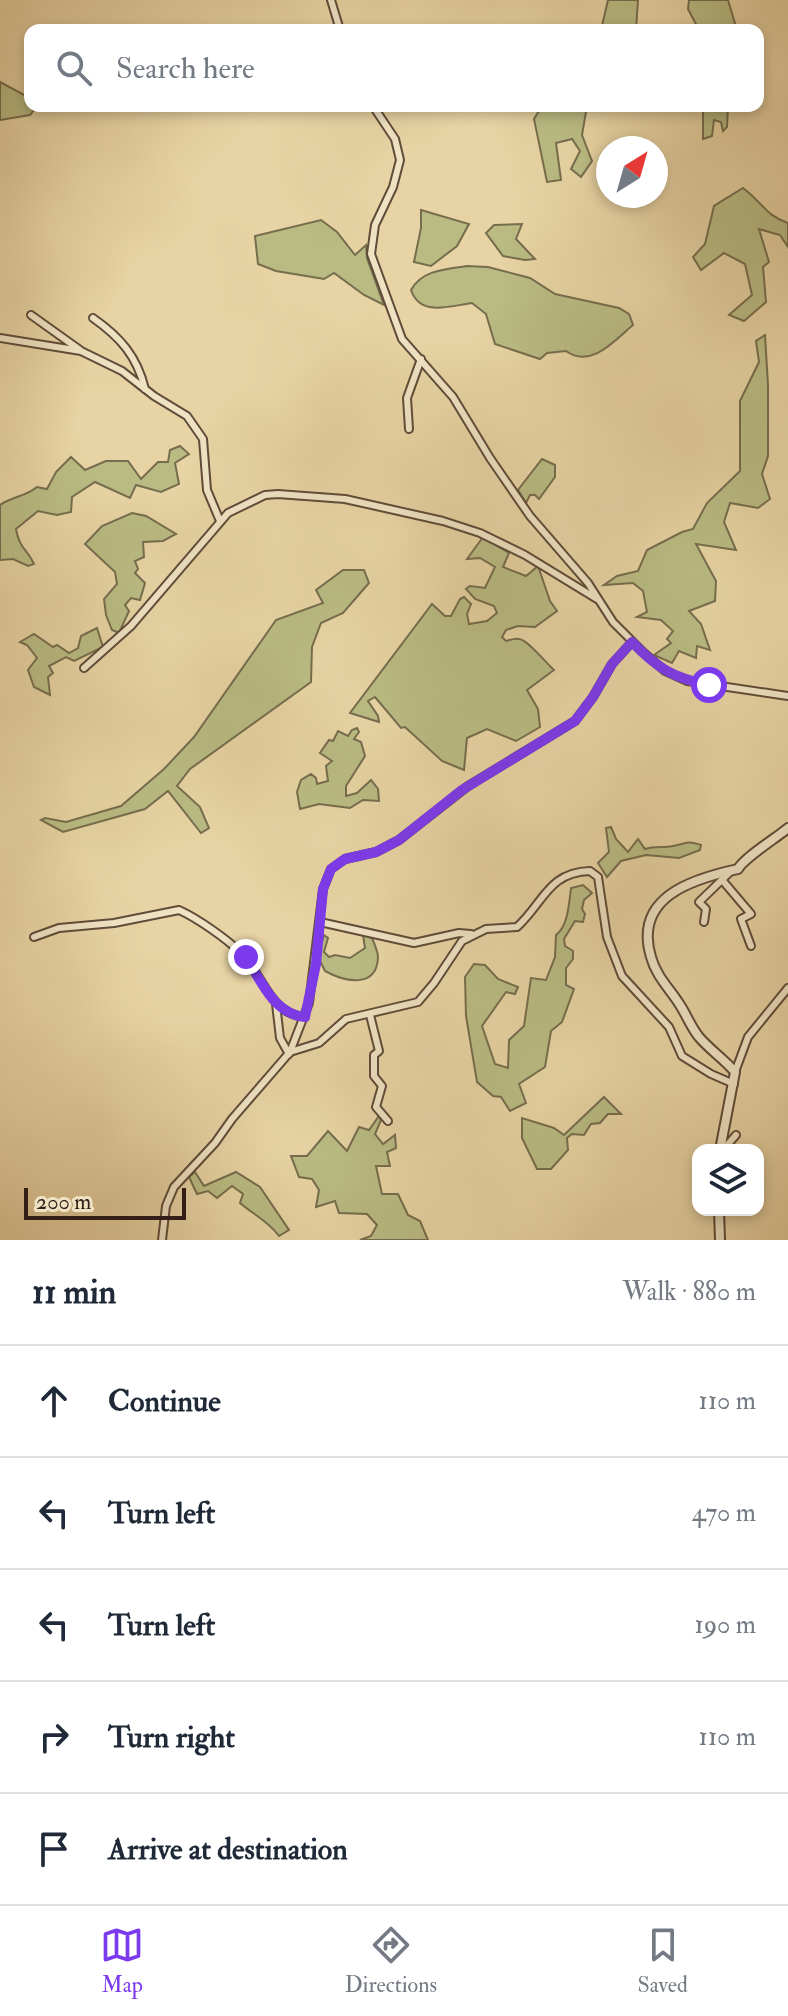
<!DOCTYPE html>
<meta charset="utf-8">
<style>
body{margin:0;font-family:"IM FELL Double Pica",serif;background:#f6f6f7;color:#1f2937}
.controls{position:absolute;right:24px;bottom:24px;display:grid;overflow:hidden;border-radius:16px;box-shadow:0 4px 12px #0003}
.controls button{width:72px;height:72px;display:grid;place-items:center;padding:0;border:0;border-bottom:2px solid #e0e1e3;background:#fff;color:#1f2937;font:40px sans-serif}
.compass{position:absolute;left:596px;top:136px;width:72px;height:72px;border-radius:50%;background:#fff;box-shadow:0 4px 12px #0003;rotate:37deg}
.scale{position:absolute;left:24px;bottom:20px;width:162px;box-sizing:border-box;padding-left:8px;border:4px solid #331f17;border-top:0;font-size:22px;line-height:28px;white-space:nowrap;color:#331f17;-webkit-text-stroke:6px #efe2c3;paint-order:stroke}
.stop{position:absolute;width:24px;height:24px;margin:-18px;border:6px solid #7c3aed;border-radius:50%;background:#fff}
.stop.end{background:#7c3aed;border-color:#fff;box-shadow:0 2px 8px #0008}
.list{margin:0;padding:0;list-style:none}
h2{display:flex;justify-content:space-between;align-items:center;height:104px;margin:0;padding:0 32px;font-size:34px}
h2 small{font-size:26px;font-weight:400;color:#747a83}
.list li{display:grid;grid-template-columns:52px 1fr auto;gap:24px;align-items:center;box-sizing:border-box;height:112px;padding:0 32px;border-top:2px solid #e0e1e3}
.list b{display:block;font-size:30px;white-space:nowrap}
.list em{font-size:26px;font-style:normal;color:#747a83}
.icon{flex:none;width:44px;height:44px;fill:none;stroke:currentColor;stroke-width:2;stroke-linecap:round;stroke-linejoin:round}
.map{position:relative;flex:none;width:788px;height:1240px;overflow:hidden}
.search{position:absolute;background:#fff;box-shadow:0 4px 12px #0003;left:24px;right:24px;top:24px;height:88px;display:flex;align-items:center;gap:20px;box-sizing:border-box;padding:0 28px;border-radius:16px;color:#747a83;font-size:30px}
.sheet{height:664px;background:#fff}
nav{display:flex;justify-content:space-around;align-items:center;box-sizing:border-box;height:112px;border-top:2px solid #e0e1e3;background:#fff;font-size:22px;color:#747a83}
nav a{display:grid;justify-items:center;gap:4px}
nav .on{color:#7c3aed}
.map>svg:first-child{display:block}
.green{fill:#b9bb83;stroke:#766d4d;stroke-width:2}
.lines{fill:none;stroke-linecap:round;stroke-linejoin:round}
.minor-casing{stroke:#604c3a;stroke-width:10}
.tertiary-casing{stroke:#604c3a;stroke-width:12}
.minor{stroke:#efe2c3;stroke-width:6}
.tertiary{stroke:#efe2c3;stroke-width:8}
.route{stroke:#7c3aed;stroke-width:10}
</style>
<div class="map">
<svg width="788" height="1240" viewBox="0 0 788 1240">
<rect width="100%" height="100%" fill="#e7d3a3"/>
<filter id="stains"><feTurbulence type="fractalNoise" baseFrequency=".0025" numOctaves="4"/><feColorMatrix values="0 0 0 0 .2 0 0 0 0 .09 0 0 0 0 .02 0 0 0 .5 -.17"/></filter>
<radialGradient id="worn" r=".72"><stop offset=".6" stop-color="#630" stop-opacity="0"/><stop offset="1" stop-color="#630" stop-opacity=".3"/></radialGradient>
<g class="green">
<path d="M608,0H638L636,30H601Z"/>
<path d="M689,0H728L737,30H699L688,9Z"/>
<path d="M0,82L30,98V106H37L30,115L0,120Z"/>
<path d="M542,106H587L582,135L592,161L581,177L571,169L580,151L572,139L556,143L561,180L547,182L534,119Z"/>
<path d="M703,106H728L727,127L723,131L721,122L714,120L712,136L703,139Z"/>
<path d="M743,188C762,202 766,216 788,223V247L780,235L759,229L769,262L763,267L766,302L744,321L729,315L752,295L745,264L724,253L701,270L693,257L705,244L714,206Z"/>
<path d="M421,210L469,224L457,246L431,266L414,262L421,228Z"/>
<path d="M321,220L337,232L355,255L366,245L367,258L384,305L364,295L334,273L324,279L276,271L258,264L255,236Z"/>
<path d="M522,224L516,239L535,259L525,260L503,256L486,233L494,225Z"/>
<path d="M467,266L488,267L530,278L555,294L619,308L629,314L633,325C614,341 591,369 566,351L547,353L540,359L495,344L486,314L472,303C450,306 420,317 411,290C422,270 446,269 467,266Z"/>
<path d="M765,335L768,385V456L762,474L770,499L758,508L730,503L724,522L736,550L696,544L716,581L715,601L689,611L701,624L710,650L697,646L696,658L679,651L672,663L654,655L671,643L667,639L673,631L661,620L637,617L647,612L643,591L633,583L604,585L617,576L638,571L647,550L682,532L693,529L707,503L740,471V401L759,362L756,341Z"/>
<path d="M180,446L189,454L175,463L179,484L161,492L136,485L130,498L95,482L72,497L71,512L57,515L38,511L16,529C20,550 26,547 34,564L28,566L13,559L0,560V505C13,496 25,497 37,487L47,489L56,472L71,457L85,470L106,461H128L141,479L158,462H168L170,450Z"/>
<path d="M542,459L555,465V477L539,499L535,495H530L526,503L518,490Z"/>
<path d="M132,513L146,516L176,534L163,541L143,542L144,557L135,561L138,569L135,573L145,583L140,600L131,598L125,605L129,611L119,633L112,630L106,615L104,599L117,584L115,572L85,544L102,526Z"/>
<path d="M483,537L509,553L503,567L526,576L538,566L550,601L557,611L535,627L518,626L506,630L502,637L506,641C510,640 515,638 519,639C527,639 547,664 554,670L527,690L538,709L540,727L516,741L487,729L467,738L464,770L442,761L405,727L401,728L375,697L368,701L378,716L379,722L350,713L432,604L445,616H451L460,599L464,597L471,604L467,614L469,624L487,621L497,613L494,606L475,599L466,589L470,586L485,588L495,567L480,558L467,559Z"/>
<path d="M343,570H364L369,583L343,613L321,623L312,647L311,682L190,769L177,786L200,807L209,828L201,833L168,791L145,809L63,832L41,820L45,818L66,822L121,806L164,769L194,737L276,620L323,603L316,590Z"/>
<path d="M97,628L103,647L74,661L66,657L49,666L53,673L48,677L50,695L34,687L28,670L37,658L27,645L20,642L34,634L53,647L57,645L69,653L78,648L81,636Z"/>
<path d="M357,728L359,732L354,739L361,742L365,756L346,786V796L357,793L371,780L378,789L379,801L363,800L350,808L319,804L300,809L297,792L301,780L311,774L316,778L317,784L328,781L326,766L332,761L320,753L329,740L333,741L338,731L348,736L352,730Z"/>
<path d="M611,827L616,839L628,852L638,839L645,849C655,846 663,848 673,846C687,844 685,840 701,845L700,850L679,858L646,855L621,861L607,877L598,863L609,852L606,828Z"/>
<path d="M583,885L592,893L584,900L582,909L585,914L583,922L575,921L564,939L565,946L573,951V959L566,968V985L574,989L562,1022L551,1031L545,1067L519,1084L526,1103L510,1111L501,1097L493,1096L477,1082L466,1016L465,977L474,964L485,965L498,979L518,987L515,994L506,992L482,1026L495,1064L508,1068L509,1040L524,1026L531,978L546,980L555,957L556,935C568,926 569,904 571,888Z"/>
<path d="M324,935L328,938L324,952L329,957L335,955L350,958L365,948L363,935L372,938C374,943 378,952 378,957C377,989 345,982 325,971L318,957Z"/>
<path d="M604,1097L621,1114H608L600,1123L591,1124L584,1135L572,1134L567,1138L568,1150L551,1169H537L522,1138V1118L554,1128L564,1135Z"/>
<path d="M379,1116L381,1120L375,1134L383,1144L395,1135L396,1148L387,1152L390,1166H376L382,1194H398L408,1215L420,1221L428,1240H360L371,1236L377,1225L367,1214L339,1213L335,1201L316,1207L319,1190L312,1179L299,1177L291,1156H307L328,1131L347,1151L359,1127L369,1130Z"/>
<path d="M195,1172L204,1186L236,1172L260,1187L289,1230L279,1236C268,1221 254,1215 240,1203L243,1194L232,1186L217,1198L208,1191L197,1194L189,1177Z"/>
</g>
<g class="lines">
<defs>
<g id="minor">
<path d="M331,0L340,30"/>
<path d="M373,106L395,139L400,160L393,187L375,225L371,254L402,339L453,397L490,458L530,516L588,583L613,622L643,652L665,671L687,681L788,696"/>
<path d="M31,315L80,350"/>
<path d="M93,318C120,337 137,356 145,389"/>
<path d="M0,338L81,351L122,371L154,396L187,416L203,439L207,490L220,521"/>
<path d="M409,429L407,398L421,359"/>
<path d="M84,668L131,626L228,513L265,495L278,494L345,499L443,521L480,533L525,555L597,599"/>
<path d="M723,881L751,914L741,919L751,946"/>
<path d="M320,922L414,943L459,933L471,934"/>
<path d="M704,922L706,909L699,902L731,871"/>
<path d="M34,937L59,928L114,923L179,910C197,918 227,939 241,953C263,974 269,1014 305,1017"/>
<path d="M276,1004L280,1038L289,1054"/>
<path d="M370,1015L379,1051L374,1055V1076L382,1086L376,1107L388,1121"/>
<path d="M290,1052L319,1043L346,1019L418,1002L434,983L462,941L486,929L517,927C543,904 548,872 590,871L598,877L607,937L622,976L669,1027L682,1056L711,1074L734,1084"/>
<path d="M735,1072L748,1037L788,988"/>
<path d="M723,1150L736,1135"/>
<path d="M735,1210L744,1211"/>
<path d="M162,1240L166,1206L174,1187L215,1143L232,1119L290,1052L309,1003L323,889L331,869L345,859L376,852L399,840L468,786L575,721L593,697L612,664L632,642"/>
</g>
<g id="tertiary">
<path d="M720,1150L735,1072C724,1059 710,1050 699,1037C691,1027 687,1016 680,1005C670,989 656,976 651,957C633,897 692,879 738,869C744,858 776,838 788,828"/>
<path d="M719,1210L720,1240"/>
</g>
</defs>
<use href="#minor" class="minor-casing"/>
<use href="#tertiary" class="tertiary-casing"/>
<use href="#minor" class="minor"/>
<use href="#tertiary" class="tertiary"/>
</g>
<g class="lines">
<path class="route" d="M246,957C261,981 274,1014 305,1017L316,964L323,889L331,869L345,859L376,852L399,840L462,790L575,721L593,697L612,664L632,642C657,668 673,678 709,685"/>
</g>
<rect width="100%" height="100%" filter="url(#stains)"/>
<rect width="100%" height="100%" fill="url(#worn)"/>
</svg>
<div class="controls">
<button><svg class="icon" aria-label="layers" viewBox="0 0 24 24"><path d="M12 4l9 5-9 5-9-5zM3 14l9 5 9-5"/></svg></button>
</div>
<svg class="compass" viewBox="-18 -18 36 36"><path d="M0-13l5 13h-10z" fill="#e53935"/><path d="M0 13l5-13h-10z" fill="#747a83"/></svg>
<div class="scale">200 m</div>
<div class="stop" style="left:709px;top:685px"></div>
<div class="stop end" style="left:246px;top:957px"></div>
<div class="search"><svg class="icon" aria-label="search" viewBox="0 0 24 24"><circle cx="10" cy="10" r="6"/><path d="M15 15l6 6"/></svg>Search here</div>
</div>
<section class="sheet">
<h2>11 min<small>Walk · 880 m</small></h2>
<ul class="list">
<li><svg class="icon" aria-label="ahead" viewBox="0 0 24 24"><path d="M12 20V5M6 11l6-6 6 6"/></svg><div><b>Continue</b></div><em>110 m</em></li>
<li><svg class="icon" aria-label="left" viewBox="0 0 24 24"><path d="M17 20v-9H6M10 6l-5 5 5 5"/></svg><div><b>Turn left</b></div><em>470 m</em></li>
<li><svg class="icon" aria-label="left" viewBox="0 0 24 24"><path d="M17 20v-9H6M10 6l-5 5 5 5"/></svg><div><b>Turn left</b></div><em>190 m</em></li>
<li><svg class="icon" aria-label="right" viewBox="0 0 24 24"><path d="M7 20v-9h11M14 6l5 5-5 5"/></svg><div><b>Turn right</b></div><em>110 m</em></li>
<li><svg class="icon" aria-label="arrive" viewBox="0 0 24 24"><path d="M6 21V4h12l-3 4 3 4H6"/></svg><div><b>Arrive at destination</b></div></li>
</ul>
</section>
<nav>
<a class="on"><svg class="icon" aria-label="map" viewBox="0 0 24 24"><path d="M3 6l6-2 6 2 6-2v14l-6 2-6-2-6 2zM9 4v14M15 6v14"/></svg>Map</a>
<a><svg class="icon" aria-label="directions" viewBox="0 0 24 24"><path d="M12 3l9 9-9 9-9-9zM9 14v-3h6M13 9l2 2-2 2"/></svg>Directions</a>
<a><svg class="icon" aria-label="saved" viewBox="0 0 24 24"><path d="M7 4h10v16l-5-4-5 4z"/></svg>Saved</a>
</nav>
